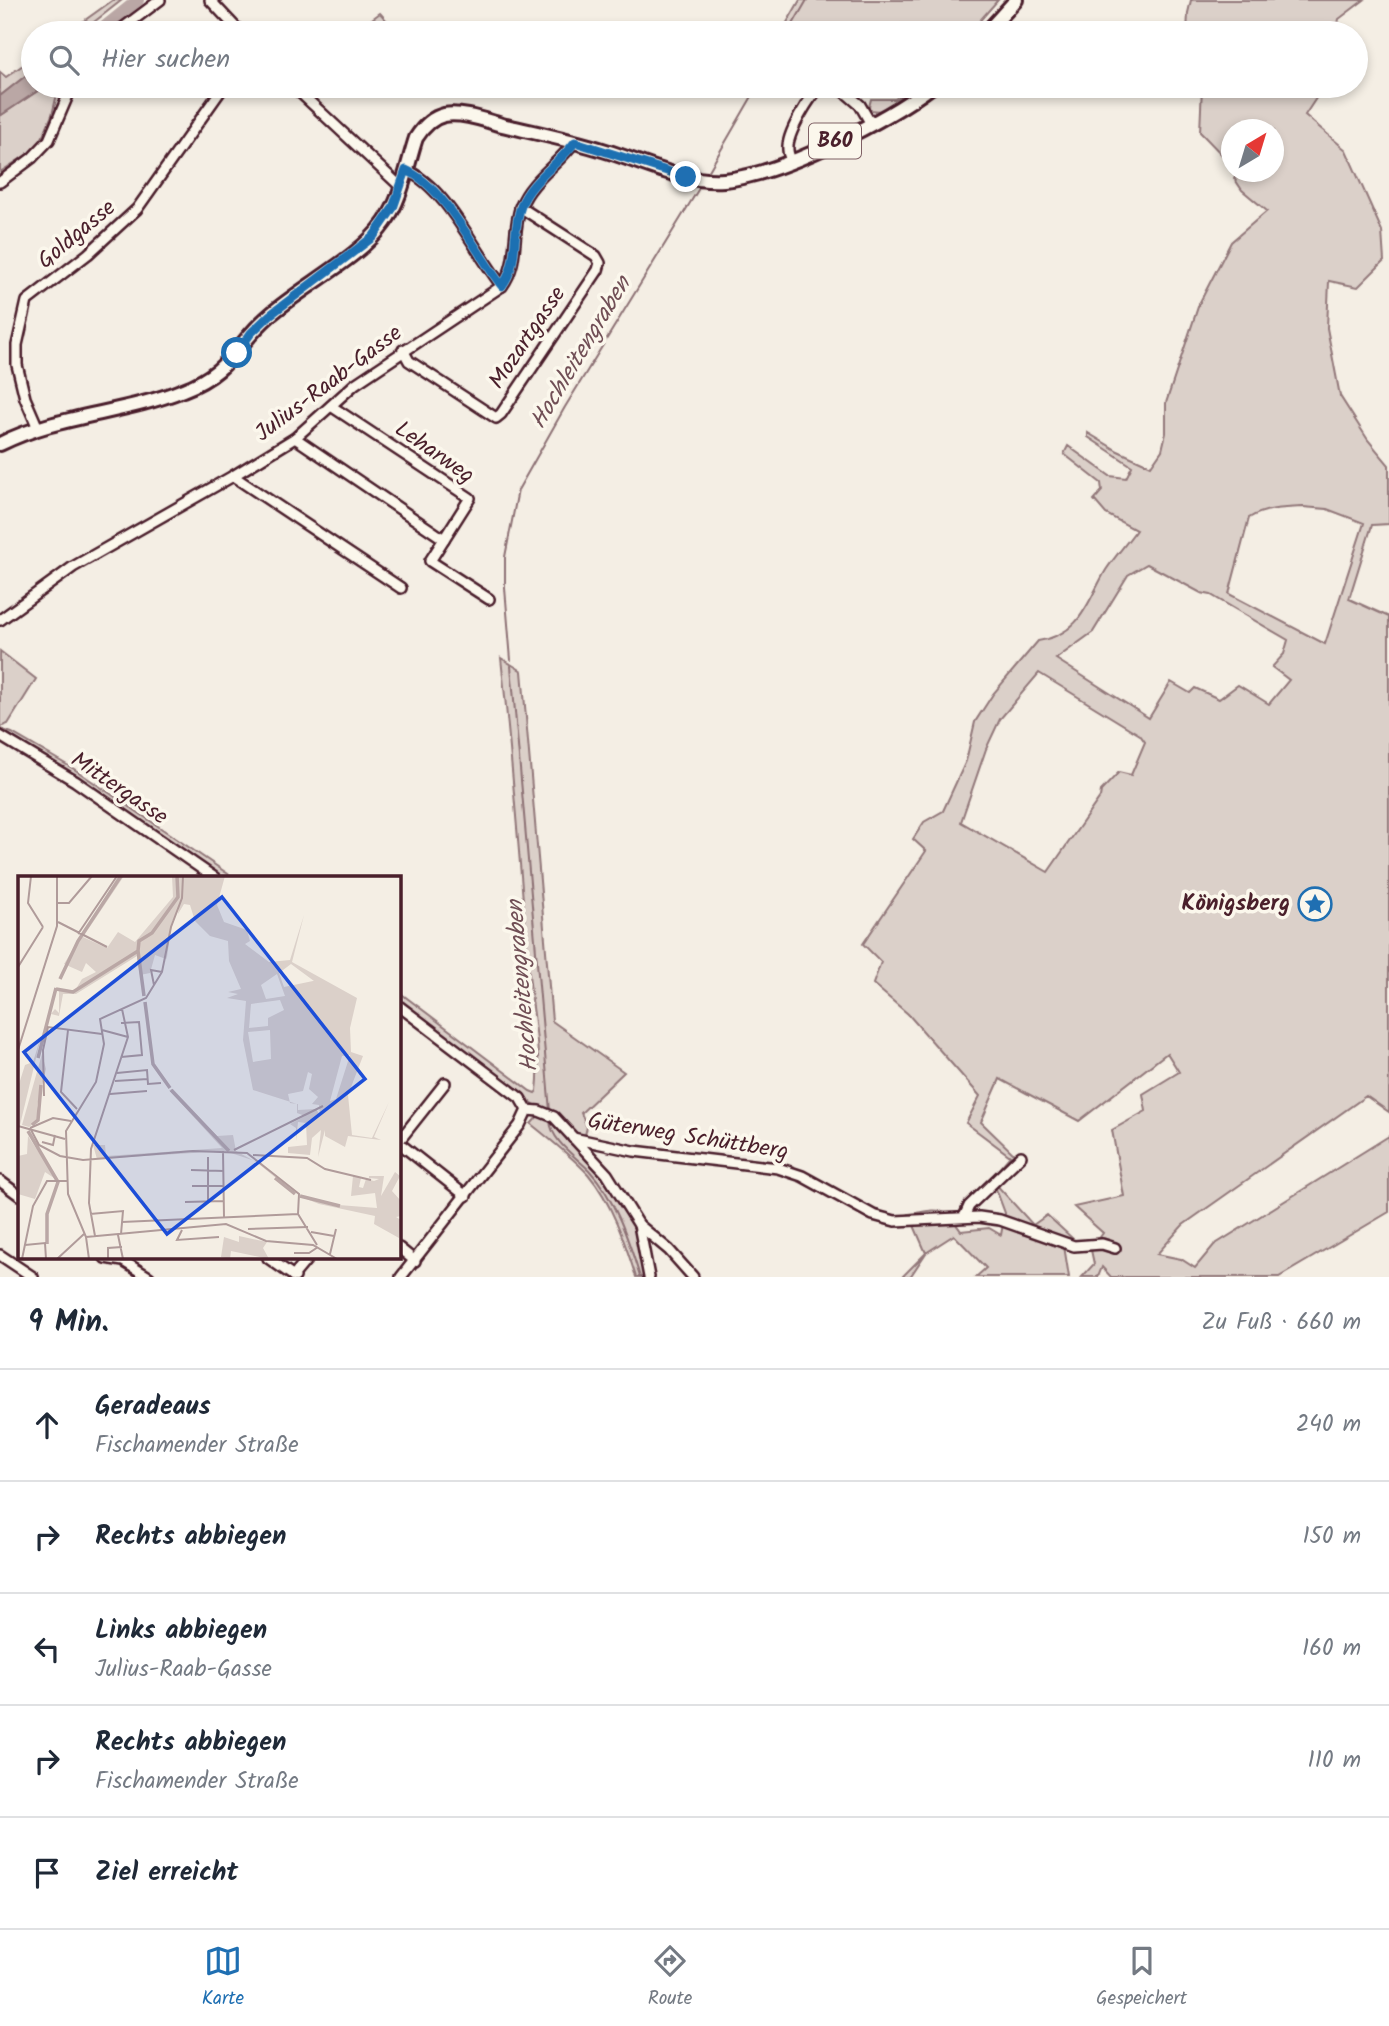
<!DOCTYPE html>
<html lang="de">
<meta charset="utf-8">
<style>
body{margin:0;font-family:Kalam,sans-serif;background:#f2f2f3;color:#1f2937}
.compass{position:absolute;left:1221px;top:119px;width:63px;height:63px;border-radius:50%;background:#fff;box-shadow:0 4px 10px #0003;rotate:38deg}
.stop{position:absolute;width:21px;height:21px;margin:-16px;border:5px solid #1f6fb2;border-radius:50%;background:#fff}
.stop.end{background:#1f6fb2;border-color:#fff;box-shadow:0 2px 7px #0008}
.list{margin:0;padding:0;list-style:none}
h2{display:flex;justify-content:space-between;align-items:center;height:91px;margin:0;padding:0 28px;font-size:30px}
h2 small{font-size:23px;font-weight:400;color:#747a83}
.list li{display:grid;grid-template-columns:46px 1fr auto;gap:21px;align-items:center;box-sizing:border-box;height:112px;padding:0 28px;border-top:2px solid #e0e1e3}
.list b{display:block;font-size:26px;white-space:nowrap}
.list p{margin:0;font-size:23px;white-space:nowrap;color:#747a83}
.list em{font-size:23px;font-style:normal;color:#747a83}
.icon{flex:none;width:38px;height:38px;fill:none;stroke:currentColor;stroke-width:2;stroke-linecap:round;stroke-linejoin:round}
.map{position:relative;flex:none;width:1389px;height:1277px;overflow:hidden}
.search{position:absolute;background:#fff;box-shadow:0 4px 10px #0003;left:21px;right:21px;top:21px;height:77px;display:flex;align-items:center;gap:18px;box-sizing:border-box;padding:0 24px;border-radius:38px;color:#747a83;font-size:26px}
.sheet{height:651px;background:#fff}
nav{display:flex;justify-content:space-around;align-items:center;box-sizing:border-box;height:98px;border-top:2px solid #e0e1e3;background:#fff;font-size:19px;color:#747a83}
nav a{display:grid;justify-items:center;gap:4px}
nav .on{color:#1f6fb2}
.map>svg:first-child{display:block}
.green{fill:#dbd0c9;stroke:#92787a;stroke-width:2;fill-rule:evenodd}
.water{fill:#baa7a5;stroke:#8d7174;stroke-width:2}
.lines{fill:none;stroke-linecap:round;stroke-linejoin:round}
.stream{stroke:#8d7174;stroke-width:2}
.river{stroke:#baa7a5;stroke-width:12}
.minor-casing{stroke:#4a1f2b;stroke-width:14}
.major-casing{stroke:#4a1f2b;stroke-width:18}
.minor{stroke:#fbf7ec;stroke-width:9}
.major{stroke:#fbf7ec;stroke-width:12}
.route{stroke:#1f6fb2;stroke-width:9}
.labels{text-anchor:middle;dominant-baseline:central;stroke-width:7;stroke-linejoin:round;paint-order:stroke}
.shield{fill:#fbf7ec;stroke:#7f6065;stroke-width:2}
.shield-label{font-size:21px;font-weight:bold;fill:#4a1f2b}
.street-label{font-size:23px;fill:#4a1f2b;stroke:#fbf7ec}
.poi-label{font-size:23px;font-weight:bold;fill:#4a1f2b;stroke:#fbf7ec;text-anchor:end}
.water-label{font-size:24px;font-style:italic;fill:#714f56;stroke:#fbf7ec}
.inset-river{fill:none;stroke:#baa7a5;stroke-width:3.5}
.inset-road{fill:none;stroke:#b09b9a;stroke-width:2}
.view{fill:#1d4ed8;fill-opacity:0.15;stroke:#1d4ed8;stroke-width:3.5}
.inset-edge{fill:none;stroke:#4a1f2b;stroke-width:3.5}
</style>
<div class="map">
<svg width="1389" height="1277" viewBox="0 0 1389 1277">
<rect width="100%" height="100%" fill="#f4eee4"/>
<filter id="ink" filterUnits="userSpaceOnUse"><feTurbulence type="fractalNoise" baseFrequency=".0143" numOctaves="2"/><feDisplacementMap in="SourceGraphic" scale="14" xChannelSelector="R" yChannelSelector="G"/><feConvolveMatrix kernelMatrix="1 2 1 2 8 2 1 2 1" color-interpolation-filters="sRGB"/></filter>
<g filter="url(#ink)">
<g class="green">
<path d="M113,0H122L80,33H67Z"/>
<path d="M800,0H998L969,33H906L900,24L873,33H781Z"/>
<path d="M1191,0H1364L1339,19L1336,33H1187L1188,13Z"/>
<path d="M380,13L394,29L388,33H353Z"/>
<path d="M33,58V70L0,96V72L6,77Z"/>
<path d="M45,86H70L54,122L37,148L0,172V116Z"/>
<path d="M919,86H926L882,111L870,110L869,107L871,99H895Z"/>
<path d="M1202,86H1324L1305,115L1346,150L1382,231L1384,261L1358,287L1329,281L1327,328L1340,396L1368,440L1389,465V524L1372,525L1349,599L1389,617V1112L1366,1096L1183,1225L1157,1254L1181,1259L1195,1268L1214,1245L1389,1136V1212L1279,1277H1111L1102,1267L1098,1277H1082L1094,1264L1091,1250L1103,1233L1074,1207L1124,1196L1112,1130L1146,1111L1143,1094L1179,1072L1167,1053L1079,1121L1000,1079L981,1122L1016,1156L993,1181L1033,1225L1047,1215L1072,1238L1064,1246L1069,1277H976L986,1268L954,1235L926,1253L910,1277H902L926,1253L909,1214C938,1210 943,1204 961,1231L989,1228L1001,1235L1005,1213L993,1181L979,1192L1010,1156L966,1123L980,1096L908,1014L873,984L881,962L863,944L926,851L913,839L924,822L943,811L966,761L975,722L993,694L1038,641C1082,634 1087,602 1106,570C1115,556 1127,543 1136,530L1106,514L1094,500L1102,491L1101,483L1064,454L1068,446L1110,476L1126,478L1132,466L1088,437V433L1118,451L1151,466L1162,450L1166,433V403L1199,304L1231,242L1267,211L1242,190L1234,178L1238,172H1274V130H1232L1231,160L1225,158L1200,132ZM1303,507L1327,509L1364,523L1325,644L1229,594L1249,518C1265,508 1285,508 1303,507ZM1147,564L1201,593L1211,595L1288,640L1284,654L1272,667L1289,680L1269,704L1238,685L1219,699L1195,688L1190,693L1171,682L1149,718L1056,659L1093,632L1128,575ZM1039,673L1140,735L1145,742L1131,775L1119,772L1101,791L1100,797L1048,872L961,822L986,749L1000,719Z"/>
<path d="M0,651L36,679L8,724L0,727Z"/>
<path d="M501,658L522,671L552,1021L624,1072L581,1113L587,1127L581,1151L600,1171L632,1220L646,1277H636C625,1243 612,1202 588,1174C571,1156 551,1140 531,1124L539,1115L535,1105L441,1032L435,1037L399,1011V992L530,1091L535,1093L537,1091C542,1049 531,1005 528,963C520,861 512,759 501,658Z"/>
<path d="M0,729L12,733L74,769L234,878H209L78,788L0,741Z"/>
</g>
<path class="water" d="M33,70V86H45L0,116V96Z"/>
<g class="lines">
<g class="stream">
<path d="M788,33L807,0"/>
<path d="M40,143L52,115L59,86"/>
<path d="M25,158L36,147"/>
<path d="M707,174L758,86"/>
<path d="M511,660L505,588V557L518,490L565,407L701,185"/>
<path d="M511,666L550,1111"/>
<path d="M550,1120C551,1141 575,1156 589,1170C615,1198 629,1241 640,1277"/>
</g>
<path class="river" d="M97,33L138,0"/>
<defs>
<g id="minor">
<path d="M210,0L241,33"/>
<path d="M116,33L160,0"/>
<path d="M293,86L401,187"/>
<path d="M838,86L860,105L871,124"/>
<path d="M791,161C790,157 788,154 788,150C786,134 810,96 821,86"/>
<path d="M406,170C446,187 475,252 502,286"/>
<path d="M0,182L32,158L49,140L72,86"/>
<path d="M403,350L409,361L496,418L501,414L598,270L600,263L596,256L520,207"/>
<path d="M331,406L470,498L430,561L489,599"/>
<path d="M38,428L25,398L17,365V345L27,301L88,254L137,209L224,86"/>
<path d="M295,438L444,539"/>
<path d="M233,476L401,588"/>
<path d="M0,620L73,567L233,476L295,438L355,384L502,286C520,262 511,233 521,206C530,181 559,164 574,142"/>
<path d="M0,736L75,781L215,878"/>
<path d="M399,1006L520,1098L527,1110L539,1111L554,1117L607,1174L639,1225L649,1277"/>
<path d="M573,1138L634,1151L778,1168L802,1176L873,1215L895,1221L979,1217L1000,1220L1074,1246L1102,1244L1115,1248"/>
<path d="M399,1141L445,1083"/>
<path d="M399,1143L466,1196"/>
<path d="M0,1181L19,1195"/>
<path d="M964,1217L969,1206L1021,1156"/>
<path d="M639,1225L669,1250L693,1277"/>
<path d="M399,1248L415,1261"/>
<path d="M0,1255L33,1277"/>
<path d="M105,1258L123,1261L149,1277"/>
<path d="M268,1258L295,1277"/>
<path d="M293,1276L308,1258"/>
<path d="M401,1277L520,1125L527,1110"/>
</g>
<g id="major">
<path d="M986,33L1016,0"/>
<path d="M0,444C57,415 124,414 183,390C231,372 235,345 270,315C303,286 361,257 385,222C402,198 407,165 416,138C423,127 431,118 444,115C463,112 484,120 502,125C537,133 572,140 606,151C645,163 683,183 724,180C781,175 887,120 932,86"/>
</g>
</defs>
<use href="#minor" class="minor-casing"/>
<use href="#major" class="major-casing"/>
<use href="#minor" class="minor"/>
<use href="#major" class="major"/>
</g>
</g>
<g class="lines" filter="url(#ink)">
<path class="route" d="M237,353L251,333L270,315L373,237L393,208L406,170C446,188 475,252 502,286C520,262 511,233 521,206C530,181 559,164 575,142L686,177"/>
</g>
<defs>
<symbol id="sight-ring" viewBox="-11 -11 22 22"><circle r="9.5" fill="#fbf7ec" stroke="#1f6fb2" stroke-width="1.5"/><path d="M0-6L1.8-2.2L6-1.7L2.9 1.2L3.7 5.4L0 3.3L-3.7 5.4L-2.9 1.2L-6-1.7L-1.8-2.2Z" fill="#1f6fb2"/></symbol>
</defs>
<g fill-rule="evenodd">
<use href="#sight-ring" x="1296" y="885" width="38" height="38"/>
</g>
<g class="labels">
<rect class="shield" x="809" y="123.5" width="52" height="35" rx="5"/>
<g class="shield-label">
<text x="835" y="141">B60</text>
</g>
<g class="street-label">
<text transform="translate(77 235) rotate(-40)">Goldgasse</text>
<text transform="translate(528 338) rotate(-56)">Mozartgasse</text>
<text transform="translate(329 384) rotate(-37)">Julius-Raab-Gasse</text>
<text transform="translate(434 453) rotate(35)">Leharweg</text>
<text transform="translate(119 789) rotate(34)">Mittergasse</text>
<text transform="translate(688 1137) rotate(9)">Güterweg Schüttberg</text>
</g>
<g class="poi-label">
<text x="1290" y="904">Königsberg</text>
</g>
<g class="water-label">
<text transform="translate(581 353) rotate(-59)">Hochleitengraben</text>
<text transform="translate(523 986) rotate(-95)">Hochleitengraben</text>
</g>
</g>
<g transform="translate(18 876)">
<rect width="383" height="383" fill="#f4eee4"/>
<path d="M100,0H106L65,61L89,72L100,56L117,66L155,21L154,0H207L199,29L206,46L229,54L232,65L227,68L251,86L272,84L286,39L274,86L339,122L332,152L333,176L345,180L330,219L334,259L354,262L371,226L356,261L363,264L330,260L327,271L307,260V254L300,281L303,254L294,262L292,279L270,277V271L289,269L288,247L280,246L278,265V252L272,248L287,240L279,237V228L235,214L225,164L228,125L209,122L220,118L210,116L223,113L211,85L210,65L192,60L177,45L172,29L166,28L160,38L161,30L154,46L149,81L144,94L148,83L137,79L132,97L122,99L119,80L58,118H45L41,140L33,138L37,133L41,137V115L56,116L64,103L78,96L68,87L64,96L46,88ZM273,88L296,105H295L266,111L261,97ZM259,98L267,120L248,123L243,109ZM262,124L266,134L250,142V150L231,152L233,128ZM252,154L253,183L235,186L230,156ZM332,179L318,223L312,225L324,180ZM290,196L294,198L291,213L300,221L294,228L301,229L302,239L298,233L280,234V228L272,227L270,218L285,215ZM24,157L2,249H0V211L7,189L15,186ZM24,178L28,193L19,230L21,244L11,251L4,249ZM155,213L199,260L215,259L218,275L245,290L280,320L237,285L207,275L79,283L75,269H87L88,280L204,272L151,214ZM10,260L39,304L27,296L17,323L0,318V280L9,278ZM377,296L382,300L374,315L383,325V340L378,341L383,344L381,362L356,348L357,340L301,328L281,320L308,328L359,332L357,317L333,320L335,300L343,302L341,311L345,312L348,303L356,305L361,303L351,302V300H366L363,320ZM221,360L249,366L245,372L251,383L213,375L212,383L203,381L206,361L221,366Z" fill="#dbd0c9" fill-rule="evenodd"/>
<path class="inset-river" d="M120,75L126,120M42,103L60,65L103,0M38,113L55,116L120,75L121,65L134,57L160,21L159,0M127,126L135,188L152,212M20,182L38,112M153,214L211,275M14,249L20,244L23,209M10,255L40,306L29,338V368M257,302L277,318M282,320L322,330"/>
<path class="inset-road" d="M13,0L10,27L25,51M40,27H51L74,0M40,46L89,71M60,58L99,0M0,91L25,51M136,109L133,94L144,96M50,154L43,216L59,233M84,154L110,161M0,174L39,50V0M103,181L124,179L121,146L103,147M99,197L129,194L130,208L143,207M97,205L130,203M92,218L129,215M26,220L25,174L30,151L84,158M0,250L47,263M12,252L21,269L42,280L65,284L175,275L229,277L281,318L280,338M12,252L35,242L53,245M24,266L35,269L37,259M216,274L305,230M205,275L206,341M235,279L289,282L307,293L353,304M173,294L206,295M174,310H206M190,325V281M167,326L206,325M72,338L105,335L103,358M280,338L299,369M104,346L280,338M230,353L290,351M164,354L159,364L201,361M293,356L316,360M100,359L105,383M77,360L71,327L73,273L110,161L104,133M68,361L208,348L248,365L295,369L319,383M7,369L27,367L28,383M276,377H291L300,371M312,378L318,353M4,383L15,330L29,305H49M39,383L66,358M71,383L68,361L50,318L48,255L78,206L86,168L82,143L128,122L144,96L153,51L164,22L165,0M90,383V372L104,371"/>
<path class="view" d="M204,21L347,203L149,358L6,176Z"/>
<rect width="383" height="383" class="inset-edge"/>
</g>
</svg>
<svg class="compass" viewBox="-18 -18 36 36"><path d="M0-13l5 13h-10z" fill="#e53935"/><path d="M0 13l5-13h-10z" fill="#747a83"/></svg>
<div class="stop" style="left:237px;top:353px"></div>
<div class="stop end" style="left:686px;top:177px"></div>
<div class="search"><svg class="icon" aria-label="search" viewBox="0 0 24 24"><circle cx="10" cy="10" r="6"/><path d="M15 15l6 6"/></svg>Hier suchen</div>
</div>
<section class="sheet">
<h2>9 Min.<small>Zu Fuß · 660 m</small></h2>
<ul class="list">
<li><svg class="icon" aria-label="ahead" viewBox="0 0 24 24"><path d="M12 20V5M6 11l6-6 6 6"/></svg><div><b>Geradeaus</b><p>Fischamender Straße</p></div><em>240 m</em></li>
<li><svg class="icon" aria-label="right" viewBox="0 0 24 24"><path d="M7 20v-9h11M14 6l5 5-5 5"/></svg><div><b>Rechts abbiegen</b></div><em>150 m</em></li>
<li><svg class="icon" aria-label="left" viewBox="0 0 24 24"><path d="M17 20v-9H6M10 6l-5 5 5 5"/></svg><div><b>Links abbiegen</b><p>Julius-Raab-Gasse</p></div><em>160 m</em></li>
<li><svg class="icon" aria-label="right" viewBox="0 0 24 24"><path d="M7 20v-9h11M14 6l5 5-5 5"/></svg><div><b>Rechts abbiegen</b><p>Fischamender Straße</p></div><em>110 m</em></li>
<li><svg class="icon" aria-label="arrive" viewBox="0 0 24 24"><path d="M6 21V4h12l-3 4 3 4H6"/></svg><div><b>Ziel erreicht</b></div></li>
</ul>
</section>
<nav>
<a class="on"><svg class="icon" aria-label="map" viewBox="0 0 24 24"><path d="M3 6l6-2 6 2 6-2v14l-6 2-6-2-6 2zM9 4v14M15 6v14"/></svg>Karte</a>
<a><svg class="icon" aria-label="directions" viewBox="0 0 24 24"><path d="M12 3l9 9-9 9-9-9zM9 14v-3h6M13 9l2 2-2 2"/></svg>Route</a>
<a><svg class="icon" aria-label="saved" viewBox="0 0 24 24"><path d="M7 4h10v16l-5-4-5 4z"/></svg>Gespeichert</a>
</nav>
